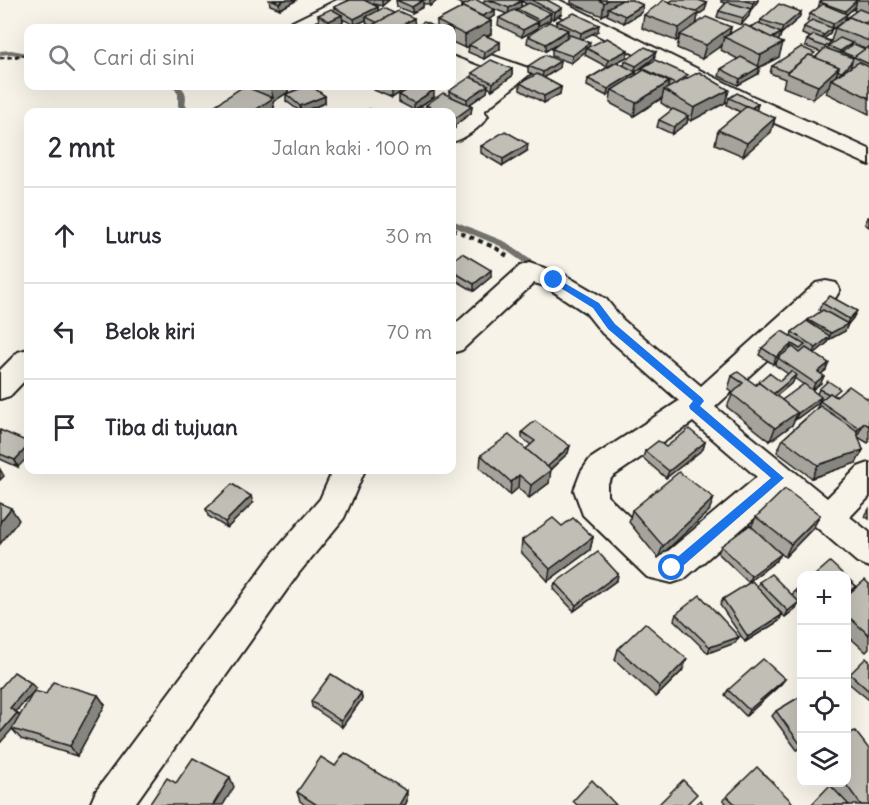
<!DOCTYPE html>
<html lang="id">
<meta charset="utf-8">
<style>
body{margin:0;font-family:Delius,sans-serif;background:#f2f2f3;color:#2b2b33}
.controls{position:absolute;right:18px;bottom:18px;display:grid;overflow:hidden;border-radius:12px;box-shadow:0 6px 24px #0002}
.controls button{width:54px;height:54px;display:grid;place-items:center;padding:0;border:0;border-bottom:2px solid #e1e1e2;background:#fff;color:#2b2b33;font:30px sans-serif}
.stop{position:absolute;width:18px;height:18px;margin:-14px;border:4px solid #1a73e8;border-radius:50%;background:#fff}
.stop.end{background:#1a73e8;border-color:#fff;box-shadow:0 2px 6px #0008}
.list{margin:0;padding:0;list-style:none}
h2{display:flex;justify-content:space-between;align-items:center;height:78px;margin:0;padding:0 24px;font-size:26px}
h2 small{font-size:20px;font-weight:400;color:#7c7c81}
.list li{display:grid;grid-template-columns:39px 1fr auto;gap:18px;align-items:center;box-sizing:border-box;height:96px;padding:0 24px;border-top:2px solid #e1e1e2}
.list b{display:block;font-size:22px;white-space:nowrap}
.list em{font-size:20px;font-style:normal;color:#7c7c81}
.icon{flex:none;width:33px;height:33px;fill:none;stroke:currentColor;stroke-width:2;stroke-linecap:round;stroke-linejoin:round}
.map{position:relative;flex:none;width:869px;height:805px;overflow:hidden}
.search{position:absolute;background:#fff;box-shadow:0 6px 24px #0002;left:24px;top:24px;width:432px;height:66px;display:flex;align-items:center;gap:15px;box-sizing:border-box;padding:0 21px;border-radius:12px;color:#7c7c81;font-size:22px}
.panel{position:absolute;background:#fff;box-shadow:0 6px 24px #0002;left:24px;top:108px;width:432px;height:366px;border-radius:12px}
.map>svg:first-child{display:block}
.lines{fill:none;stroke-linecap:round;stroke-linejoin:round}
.stream{fill:#72716c;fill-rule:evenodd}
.minor-casing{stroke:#1c1c1c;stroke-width:4}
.path-far1{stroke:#1c1c1c;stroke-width:3;stroke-dasharray:4.5 3;stroke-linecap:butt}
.path{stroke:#1c1c1c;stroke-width:4;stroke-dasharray:5 4.5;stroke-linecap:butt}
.minor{fill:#f7f3e8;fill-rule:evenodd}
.wall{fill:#a5a39c;stroke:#1c1c1c;stroke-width:1.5;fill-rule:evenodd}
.shaded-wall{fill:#86857f;stroke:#1c1c1c;stroke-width:1.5}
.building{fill:#c0beb5;stroke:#1c1c1c;stroke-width:1.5}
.route{fill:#1a73e8}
</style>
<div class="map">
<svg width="869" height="805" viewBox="0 0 869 805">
<rect width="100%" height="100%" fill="#f7f3e8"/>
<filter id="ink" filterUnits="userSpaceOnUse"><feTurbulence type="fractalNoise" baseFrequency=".0167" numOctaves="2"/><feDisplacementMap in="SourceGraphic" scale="12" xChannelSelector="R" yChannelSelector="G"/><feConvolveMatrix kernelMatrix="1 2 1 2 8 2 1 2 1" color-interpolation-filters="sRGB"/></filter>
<g filter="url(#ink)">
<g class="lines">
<g class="stream">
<path d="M11,50L28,53V57L11,54L0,55V51Z"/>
<path d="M173,86H180C186,91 187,96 185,104L192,112H184L178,106V94Z"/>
<path d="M452,220L506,242L546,271L544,273H538L500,246L452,226Z"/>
</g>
<defs>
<g id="minor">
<path d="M337,0H362L359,4L310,28H285L288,24Z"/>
<path d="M534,0H559L750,95L869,149V165L734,105L537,4Z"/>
<path d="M452,41L528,68L531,73L484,111L488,116C481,127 465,139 452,142V124L463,116L460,111C471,95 488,85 504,74L452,54Z"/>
<path d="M529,263L563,274L606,299L622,319L701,386L816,283L826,281L836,283L840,290L836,297L715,407L827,498L858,467L869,463V497L850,517L869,532V567L857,562L780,496L684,579L672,583L647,577L583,515L574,490L581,472L590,459L679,401L602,333L586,313L545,286L534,283L462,350L452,353V327L520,266ZM693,422L757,477L667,552L607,496V485L612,477Z"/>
<path d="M28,349V377L10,396L0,399V370L18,352Z"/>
<path d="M333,470H365L344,518L298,574L134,805H90L96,791L274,552L320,499Z"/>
</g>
</defs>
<use href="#minor" class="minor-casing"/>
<path class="path-far1" d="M0,58L28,55"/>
<path class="path" d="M452,229L496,248L507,256"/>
<use href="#minor" class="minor"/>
</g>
<g class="wall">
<path d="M269,0H297L280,9L270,5Z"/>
<path d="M350,0H389L382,6L370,3L378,7V11L415,27L436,28L371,26L367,24L366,20L355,25L342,19L343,22L330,28L319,22L318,15L334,10V7Z"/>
<path d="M396,0H438L430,6L423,3V7L412,13L397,7Z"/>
<path d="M452,0H468L484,4V0H547L561,14L553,19L550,17V20L538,26V28L522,37L498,25L499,18L507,14L494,9L495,16L489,19L491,21V34L486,36L500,42V49L484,59L468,52L469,46L465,48L452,42V28H437V21L462,8V6L464,5ZM521,1L527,4L521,7Z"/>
<path d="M571,0H632L643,5L642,12L624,23L607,15L608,12L602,16L571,3Z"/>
<path d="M721,0H758L757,2L750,10L749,16L741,25L717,17L719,11L726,3L721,2Z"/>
<path d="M823,0H869V114L826,93L829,86L813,99L783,87L785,79L770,73L772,66L815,58L821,52L805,46L807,40L810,37L802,34L804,27L810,22L807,21L810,14L818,8L820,2ZM855,7L854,10L856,11L845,19L847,14ZM844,21L835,28L831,41L824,39L830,34L831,30Z"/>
<path d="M669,2L707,3L705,10L698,15L696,24L731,27L730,34L760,23L761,20L801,12L799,18L781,34L779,40L778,41L779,57L760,67L758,74L738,85L719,76L721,69L738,59L721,50L722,45L702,59L677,48L679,39L676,41L642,28L644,15Z"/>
<path d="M557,21L598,31L581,39L589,47L627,57L617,62L624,66L625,61L654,58L636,72V75L642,71V68L687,78L729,90L725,103L691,121L688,119L687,123L672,134L657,127L659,120L672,110L661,103L662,98L634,116L610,103L611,93L607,96L587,86L588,79L616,62L607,67L585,55L586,51L571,63L552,56V49L571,35L568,33L567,37L546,51L527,43L528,36L556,25Z"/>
<path d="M528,66L559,68L544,78L561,87L560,94L544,103L520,90V83L534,76L528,72Z"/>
<path d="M512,69V76L492,90L488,87L487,92L469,105L472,106L471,113L455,125V128L452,130V112H414L426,108V105L449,96V91L472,78V73Z"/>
<path d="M237,86H288V92L273,102L275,112H216L214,106L241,88Z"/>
<path d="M290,86H311L325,96V103L303,112H301L286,101V94L298,89Z"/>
<path d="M374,86H409L392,98L374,90Z"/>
<path d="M399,95L434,97L414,110L399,102Z"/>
<path d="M729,98L758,104L756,111L775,118L771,132L743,156L715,144L718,130L740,112L727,105Z"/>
<path d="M481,146L527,151L503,166L481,153Z"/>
<path d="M868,217H869V227L865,224Z"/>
<path d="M452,261L491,277L474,291L452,278Z"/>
<path d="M822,303L853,318L848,324L845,331L828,340L827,343L815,353L826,370L821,374V383L812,390L817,394L819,389L836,396L835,397L869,400V442L868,443L858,437L863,450L856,463L812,478L777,452L783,439L816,409L820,401L822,400L820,398L818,403L795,420L794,419L792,425L770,441L727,407L733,393L728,389L732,376L755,385L780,381L788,374L775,365L777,361L773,364L759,355L762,348L791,336L792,332L808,321V320L821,312L819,310ZM794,378L804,385L782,400L776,396L793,382Z"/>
<path d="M0,430L18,467L0,459Z"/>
<path d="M522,432L568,453L550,470L549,483L529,498L518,488L510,495L480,468L481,455L526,449L531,445L522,438Z"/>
<path d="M705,442L703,449L666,478L643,458L645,451L666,447Z"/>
<path d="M253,503L227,528L208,516L206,509Z"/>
<path d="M869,509V519L865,516Z"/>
<path d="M632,510L709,511L658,558L629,522Z"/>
<path d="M820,515L813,528L785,557L778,551L777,560L748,582L718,553L721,546L751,527L756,517Z"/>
<path d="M562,526L593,537L590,550L548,581L521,552L522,540Z"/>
<path d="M618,574L617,580L574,611L553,589L555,583Z"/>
<path d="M846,577L856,586L854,590L869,584V649L866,652L846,634Z"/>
<path d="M759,582L792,595L795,591L801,585V606L798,603L796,608L785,617L769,601L779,621L745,642L720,605L723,599L757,587Z"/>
<path d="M676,614L735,643L708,653L674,620Z"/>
<path d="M618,649L687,659L682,671L656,697L615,660Z"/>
<path d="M869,661V700L846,681V678L850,674Z"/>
<path d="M785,679L781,684L746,716L725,695L728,690Z"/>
<path d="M0,688L36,689L16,712L20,716L46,694L98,695L105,705L77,756L21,739L12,729Z"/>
<path d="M361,693L362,699L342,727L312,707L311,701Z"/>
<path d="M801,696V747L797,750L772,716L776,711Z"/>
<path d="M335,766L407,801L405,805H305L300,801L297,792Z"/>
<path d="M829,783H846L869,805H811L834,790Z"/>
<path d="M727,796L790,805H728L723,800Z"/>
</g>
<g class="shaded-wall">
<path d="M284,0H297L280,9L279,3Z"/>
<path d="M382,0H389L382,6Z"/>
<path d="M423,0V7L412,13V7Z"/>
<path d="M430,0H438L430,6Z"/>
<path d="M608,0H625L608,8V12L602,16L604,3Z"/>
<path d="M755,0H758L757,2L751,10L753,3Z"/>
<path d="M857,0L855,7L847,14L844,21L831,30L830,34L821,41L824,35L832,28L833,24L843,17L845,11Z"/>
<path d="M521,1V8L508,15L509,8Z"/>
<path d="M707,3L705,10L698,15L696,26L680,35L679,39L676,41L679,28L690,15Z"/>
<path d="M643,5L642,12L624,23L625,16Z"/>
<path d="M378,7V14L366,17V20L355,25L354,19Z"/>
<path d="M562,8L561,14L553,19L554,12Z"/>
<path d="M751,9L749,16L741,25L743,18Z"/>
<path d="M495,10V16L482,23V16Z"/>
<path d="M801,12L799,18L781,34L779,40L768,47L770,40L781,33L783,27Z"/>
<path d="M551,13L550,20L538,26L539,20Z"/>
<path d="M342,15L343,22L330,28L329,21Z"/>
<path d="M414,18L415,28H397Z"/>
<path d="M491,21V34L465,48V35Z"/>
<path d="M538,22V28L522,37L523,30Z"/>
<path d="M599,25L598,31L580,40L581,33Z"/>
<path d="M731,27L728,39L724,37L722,45L702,59L706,45Z"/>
<path d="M568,30L567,37L546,51V44Z"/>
<path d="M500,42V49L484,59L485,52Z"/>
<path d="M590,42L589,49L586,48V51L571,63L572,56Z"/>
<path d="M783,43L779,57L760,67L758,74L738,85L740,79L758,68L761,55Z"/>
<path d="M852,43L849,50L842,52L840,56L838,58L840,51Z"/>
<path d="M628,50L627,57L607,67L608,60Z"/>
<path d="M656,52L654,58L634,73L636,66Z"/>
<path d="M560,61L559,68L542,79L543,72Z"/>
<path d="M852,61L850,68L839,79L842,72Z"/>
<path d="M839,67L834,81L831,79L829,86L813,99L818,86Z"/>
<path d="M512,69V76L492,90L493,83Z"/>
<path d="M636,72L635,79L612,90L611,93L607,96L608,89Z"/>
<path d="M669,82L667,91L664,90L662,98L634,116L636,103Z"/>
<path d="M488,85L487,92L467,106V99Z"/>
<path d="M276,86H288V92L273,102L275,112H252L273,98L271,89Z"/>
<path d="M399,86H409L392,98V91Z"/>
<path d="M561,87L560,94L544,103V96Z"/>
<path d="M434,90V97L414,110V103Z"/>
<path d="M729,90L725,103L691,121L694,108Z"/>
<path d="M325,96V103L301,112L300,106Z"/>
<path d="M758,104L756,111L750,109Z"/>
<path d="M472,106L471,113L455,125V128L452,130V123L454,121V119Z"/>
<path d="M688,116L687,123L672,134L674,127Z"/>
<path d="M775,118L771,132L743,156L747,143Z"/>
<path d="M528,144L527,151L503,166V159Z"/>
<path d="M491,270V277L474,291V284Z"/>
<path d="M857,311L853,318L848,324L845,331L828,340L827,343L813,355L816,348L829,337L831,333L846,325L849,319Z"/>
<path d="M792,344L789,351L778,358L777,361L773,364L776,357Z"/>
<path d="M829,363L826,370L815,379L818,372Z"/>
<path d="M796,375L793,382L768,403L771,396Z"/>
<path d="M824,376L821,383L812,390L815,383Z"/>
<path d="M821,397L818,403L795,420L798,413Z"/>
<path d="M798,412L792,425L770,441L775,428Z"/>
<path d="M864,423L857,436L851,441L859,428Z"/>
<path d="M705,442L703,449L666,478L669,471Z"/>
<path d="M28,446V457L18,467L15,460Z"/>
<path d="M570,446L568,453L545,474L546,468Z"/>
<path d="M863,450L856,463L812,478L818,465Z"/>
<path d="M0,469L4,476L0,480Z"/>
<path d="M551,470L549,483L529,498L531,485Z"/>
<path d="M519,475L518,488L510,495L511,482Z"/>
<path d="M251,496L253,503L227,528L225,522Z"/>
<path d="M714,498L709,511L658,558L663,546Z"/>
<path d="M11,508L19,520L0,544V522Z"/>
<path d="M820,515L813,528L785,557L791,544Z"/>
<path d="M593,537L590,550L548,581L550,569Z"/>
<path d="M781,554L777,560L748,582L751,576Z"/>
<path d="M618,574L617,580L574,611L576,605Z"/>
<path d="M799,602L796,608L785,617L788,611Z"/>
<path d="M782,615L779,621L745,642L748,637Z"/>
<path d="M739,637L735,643L708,653L710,647Z"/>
<path d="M687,659L682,671L656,697L660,687Z"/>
<path d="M785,679L781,684L746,716L749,710Z"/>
<path d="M31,683L36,689L14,713L10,708Z"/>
<path d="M361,693L362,699L342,727L341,721Z"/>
<path d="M98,695L105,705L77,756L70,746Z"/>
<path d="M17,713L22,718L0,743V733Z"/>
<path d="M230,777L234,787L223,805H213Z"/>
<path d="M407,791V801L405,805H399Z"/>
</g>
<g class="building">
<path d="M273,0H284L279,3Z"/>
<path d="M350,0H364L378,7L354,19L334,7Z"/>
<path d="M396,0H423L412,7Z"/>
<path d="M474,0H477L495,10L482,16L462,6Z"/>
<path d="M489,0H518L521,1L509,8Z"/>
<path d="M535,0H547L562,8L554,12L533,1Z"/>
<path d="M598,0H608L604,3Z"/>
<path d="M622,0H632L643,5L625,16L608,8Z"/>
<path d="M664,0L699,13L679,28L644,15Z"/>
<path d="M673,0H698L707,3L695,12L669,2Z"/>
<path d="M741,0H755L753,3Z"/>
<path d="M823,0H857L845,11L820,2Z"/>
<path d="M727,2L751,9L743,18L719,11Z"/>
<path d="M529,3L551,13L539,20L517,9Z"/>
<path d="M779,4L801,12L783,27L761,20Z"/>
<path d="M823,4L847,14L833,24L810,14Z"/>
<path d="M463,7L491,21L465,35L437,21Z"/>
<path d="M383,8L394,13L378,23L366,17Z"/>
<path d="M331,9L342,15L329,21L318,15Z"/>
<path d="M859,9L869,13V20L865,23L849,17L846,20L845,19Z"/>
<path d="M514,10L538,22L523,30L499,18Z"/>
<path d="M398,11L414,18L397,28H367Z"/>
<path d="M574,13L599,25L581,33L557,21Z"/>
<path d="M706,17L731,27L706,45L680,35Z"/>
<path d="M849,17L869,25V41L835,28Z"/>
<path d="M812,20L832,28L824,35L804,27Z"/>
<path d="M317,21L331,28H303Z"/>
<path d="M424,22L436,28H413Z"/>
<path d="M549,22L568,30L546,44L528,36Z"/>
<path d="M759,23L781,33L772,38L750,27Z"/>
<path d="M745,25L783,43L761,55L724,37Z"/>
<path d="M484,35L500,42L485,52L469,45Z"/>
<path d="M570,35L590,42L572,56L552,49Z"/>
<path d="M814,35L831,42L825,47L807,40Z"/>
<path d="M607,38L628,50L608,60L586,48Z"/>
<path d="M840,38L852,43L840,51L828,46Z"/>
<path d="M854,44L865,49L854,57L842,52Z"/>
<path d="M869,46V64L854,57Z"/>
<path d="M645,47L656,52L636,66L625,61Z"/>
<path d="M801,47L815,53L811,56L809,55L787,72L772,66Z"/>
<path d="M825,48L853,58L852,61L842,72L838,71L839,67L815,58Z"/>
<path d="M545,55L560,61L543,72L528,66Z"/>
<path d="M809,55L839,67L818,86L787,73Z"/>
<path d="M741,57L760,67L740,79L721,69Z"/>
<path d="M491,60L512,69L493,83L472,73Z"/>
<path d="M655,60L688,75L675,84L642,68Z"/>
<path d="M617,62L636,72L608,89L588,79Z"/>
<path d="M859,62L869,67V98L831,79Z"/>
<path d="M644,70L669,82L636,103L612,90Z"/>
<path d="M699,72L729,90L694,108L664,90Z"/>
<path d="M537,74L561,87L544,96L520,83Z"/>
<path d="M470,77L488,85L467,99L449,91Z"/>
<path d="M244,86L273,98L252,112H230L214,106Z"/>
<path d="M264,86H276L271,89Z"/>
<path d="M307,86H311L325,96L300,106L286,94Z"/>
<path d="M380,86H399L392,91Z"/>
<path d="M414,86H424L434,90L414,103L399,95Z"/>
<path d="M443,93L472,106L454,119L452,117V112H441L426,105Z"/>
<path d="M737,93L758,104L751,108L729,98Z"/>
<path d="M747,106L775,118L747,143L718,130Z"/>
<path d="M422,107L435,112H414Z"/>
<path d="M369,109L379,112H365Z"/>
<path d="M673,109L688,116L674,127L659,120Z"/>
<path d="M505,131L528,144L503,159L481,146Z"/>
<path d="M462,253L491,270L474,284L452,271V261Z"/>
<path d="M830,296L857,311L849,319L822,303Z"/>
<path d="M823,310L848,324L831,333L808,320Z"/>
<path d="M807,321L830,336L816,348L792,332Z"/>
<path d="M782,331L805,345L800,349L792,344L776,357L762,348Z"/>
<path d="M793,347L800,353L806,348L829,363L818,372L824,376L815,383L778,358Z"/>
<path d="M791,371L796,375L773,394L759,383L755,385L769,373L780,381Z"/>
<path d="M738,372L756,385L759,383L798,412L775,428L732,394L743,383L732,376Z"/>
<path d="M828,381L840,389L833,395L830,393L829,394L819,389Z"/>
<path d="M804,384L821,397L798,413L782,400Z"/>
<path d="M849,386L869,400V426L864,423L859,428L820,401L830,393L836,397Z"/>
<path d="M820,406L856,430L863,450L818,465L783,439Z"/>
<path d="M535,421L570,446L547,467L526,449L535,441L522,432Z"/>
<path d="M689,429L705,442L669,471L645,451L658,441L666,447Z"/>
<path d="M0,430L28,442V446L15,460L0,454Z"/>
<path d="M509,435L551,470L531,485L519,475L511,482L481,455Z"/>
<path d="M679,472L714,498L663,546L632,510Z"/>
<path d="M232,484L251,496L225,522L206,509Z"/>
<path d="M785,489L820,515L791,544L756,517Z"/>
<path d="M0,503L11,508L0,522Z"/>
<path d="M553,518L562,526L573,518L593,537L550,569L522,540Z"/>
<path d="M750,525L781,554L751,576L721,546Z"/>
<path d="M598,552L618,574L576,605L555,583Z"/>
<path d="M830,562L845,576H814Z"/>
<path d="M771,574L799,602L788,611L759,582Z"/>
<path d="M846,577L856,586L846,594Z"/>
<path d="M865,580L869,584V635L851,619L846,623V596Z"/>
<path d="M752,581L782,615L748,637L723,599Z"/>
<path d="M801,585V596L795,591Z"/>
<path d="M700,595L739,637L710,647L676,614Z"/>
<path d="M645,623L687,659L660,687L618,649Z"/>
<path d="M866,658L869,661V691L850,674Z"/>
<path d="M763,659L785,679L749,710L728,690Z"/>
<path d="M14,672L31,683L10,708L17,713L0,733V688Z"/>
<path d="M331,674L361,693L341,721L311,701Z"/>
<path d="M53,682L98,695L70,746L12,729L34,691L46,694Z"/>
<path d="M801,696V745L776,711Z"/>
<path d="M855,731L869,749V805H861L845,783H846V735Z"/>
<path d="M345,753L407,791L399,805H317L297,792L321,757L335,766Z"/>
<path d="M193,758L230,777L213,805H149L167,778L176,783Z"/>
<path d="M757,767L792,802L789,805H736L727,796Z"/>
<path d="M592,780L616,805H577L573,801Z"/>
<path d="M683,780L697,794L686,805H658Z"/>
<path d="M830,785L849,805H811Z"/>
<path d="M700,800L704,805H695Z"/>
</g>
</g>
<path class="route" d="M554,277L599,303L615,324L702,398L704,401L700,406L784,478L676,572H668V565L771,478L690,409L689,406L693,401L608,329L593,308L551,282L549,280Z"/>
</svg>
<div class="controls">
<button>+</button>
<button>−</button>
<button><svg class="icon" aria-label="locate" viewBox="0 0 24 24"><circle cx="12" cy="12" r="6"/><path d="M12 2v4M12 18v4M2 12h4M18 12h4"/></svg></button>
<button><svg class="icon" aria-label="layers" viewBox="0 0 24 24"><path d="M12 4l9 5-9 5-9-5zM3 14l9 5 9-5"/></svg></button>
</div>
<div class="stop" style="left:672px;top:568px"></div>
<div class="stop end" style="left:554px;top:280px"></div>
<div class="search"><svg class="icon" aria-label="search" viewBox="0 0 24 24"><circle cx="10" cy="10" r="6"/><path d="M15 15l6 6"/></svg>Cari di sini</div>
<section class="panel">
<h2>2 mnt<small>Jalan kaki · 100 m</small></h2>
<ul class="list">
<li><svg class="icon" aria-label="ahead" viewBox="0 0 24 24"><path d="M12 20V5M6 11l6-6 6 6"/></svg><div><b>Lurus</b></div><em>30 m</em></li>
<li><svg class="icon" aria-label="left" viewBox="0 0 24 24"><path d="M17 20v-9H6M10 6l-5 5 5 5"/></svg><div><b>Belok kiri</b></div><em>70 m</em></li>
<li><svg class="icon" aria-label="arrive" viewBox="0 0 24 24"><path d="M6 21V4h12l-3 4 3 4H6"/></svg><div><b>Tiba di tujuan</b></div></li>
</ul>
</section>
</div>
